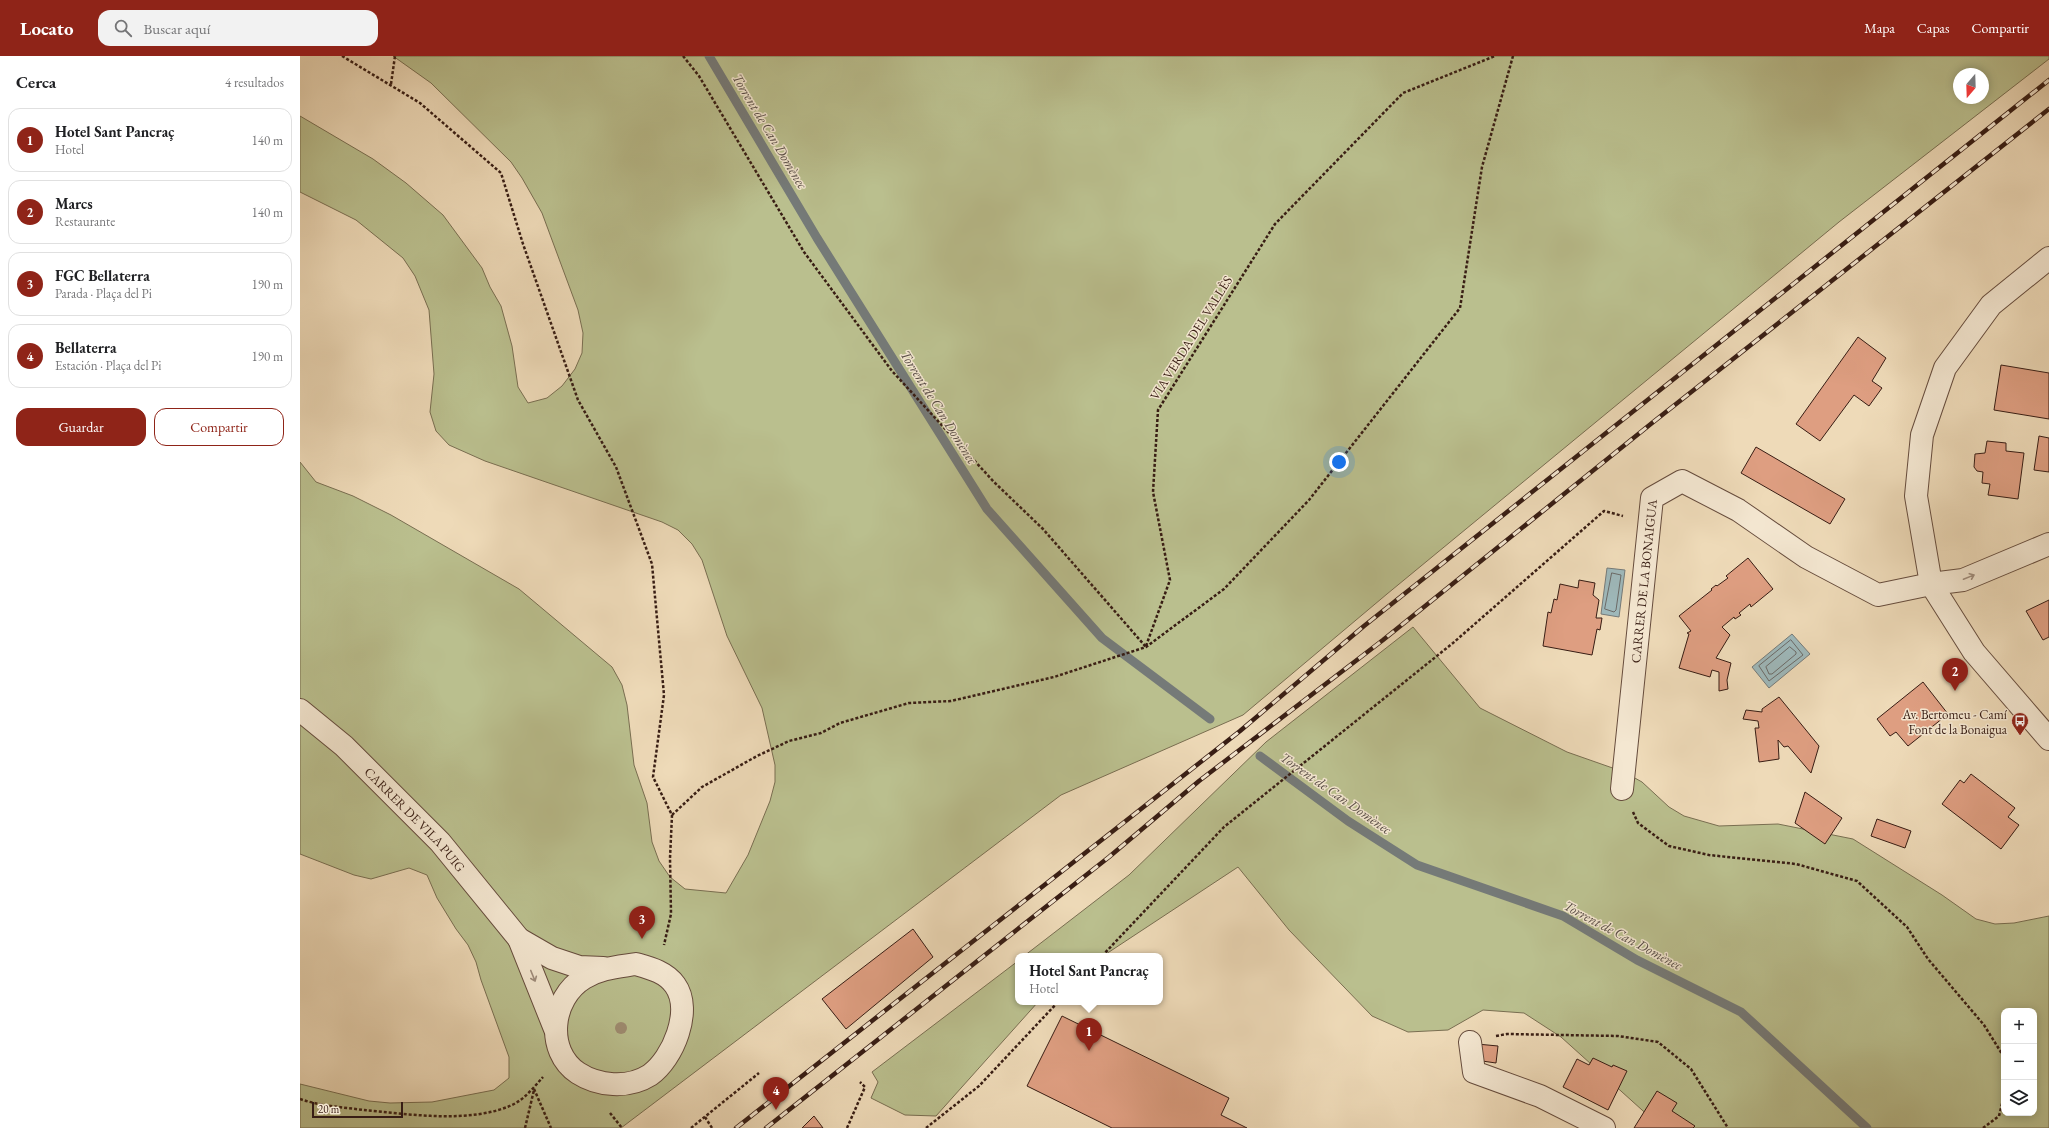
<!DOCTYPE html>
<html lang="es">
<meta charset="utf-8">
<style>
body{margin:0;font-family:"EB Garamond",serif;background:#f2f2f2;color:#202124}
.controls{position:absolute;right:12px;bottom:12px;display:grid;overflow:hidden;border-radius:8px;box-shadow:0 2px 10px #0003}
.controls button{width:36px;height:36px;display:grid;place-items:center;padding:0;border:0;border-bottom:1px solid #e0e0e0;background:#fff;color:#202124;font:20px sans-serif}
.compass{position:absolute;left:1653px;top:12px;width:36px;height:36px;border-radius:50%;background:#fff;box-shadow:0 2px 10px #0003;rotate:199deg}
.scale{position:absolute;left:12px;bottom:10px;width:91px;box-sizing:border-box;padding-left:4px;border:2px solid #381d14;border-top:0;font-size:11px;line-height:14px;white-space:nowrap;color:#381d14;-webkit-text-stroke:3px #f4e7d1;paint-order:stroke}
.you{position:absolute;left:1039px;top:406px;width:14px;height:14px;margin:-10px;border:3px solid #fff;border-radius:50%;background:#1a73e8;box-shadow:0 0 0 6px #1a73e833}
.badge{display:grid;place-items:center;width:26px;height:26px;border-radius:50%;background:#8f2418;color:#fff;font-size:13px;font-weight:700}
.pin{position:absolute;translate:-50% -33px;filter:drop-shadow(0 1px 2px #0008)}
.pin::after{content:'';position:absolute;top:21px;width:14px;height:12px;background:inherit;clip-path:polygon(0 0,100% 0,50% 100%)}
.popup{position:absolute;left:715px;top:897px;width:148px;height:52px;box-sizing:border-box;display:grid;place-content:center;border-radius:8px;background:#fff;filter:drop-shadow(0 1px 3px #0005);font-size:13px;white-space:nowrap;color:#757577}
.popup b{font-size:15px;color:#202124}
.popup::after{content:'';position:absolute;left:50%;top:100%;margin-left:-8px;border:8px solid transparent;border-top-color:#fff}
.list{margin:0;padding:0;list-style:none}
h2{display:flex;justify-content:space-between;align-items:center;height:52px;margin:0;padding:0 16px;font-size:17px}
h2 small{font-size:13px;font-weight:400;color:#757577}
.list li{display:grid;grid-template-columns:26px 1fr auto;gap:12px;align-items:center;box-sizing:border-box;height:64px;margin:0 8px 8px;padding:0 8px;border:1px solid #e0e0e0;border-radius:12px}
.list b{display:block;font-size:15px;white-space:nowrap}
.list p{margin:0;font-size:13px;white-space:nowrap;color:#757577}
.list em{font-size:13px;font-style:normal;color:#757577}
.actions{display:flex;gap:8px;padding:12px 16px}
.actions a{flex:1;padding:9px 0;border:1px solid #8f2418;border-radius:12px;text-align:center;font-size:14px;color:#8f2418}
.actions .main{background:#8f2418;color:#fff}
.icon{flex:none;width:22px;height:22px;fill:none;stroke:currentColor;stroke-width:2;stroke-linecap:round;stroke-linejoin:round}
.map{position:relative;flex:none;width:1749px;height:1072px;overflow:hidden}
header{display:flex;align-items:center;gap:24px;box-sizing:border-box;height:56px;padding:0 20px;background:#8f2418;color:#fff}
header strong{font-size:19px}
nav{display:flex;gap:22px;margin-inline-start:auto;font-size:14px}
.search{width:280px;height:36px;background:#f2f2f2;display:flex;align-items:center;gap:10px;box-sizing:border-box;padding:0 14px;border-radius:12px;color:#757577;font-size:15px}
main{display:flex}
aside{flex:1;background:#fff}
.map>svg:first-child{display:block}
.green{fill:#babf8e;stroke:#796e51;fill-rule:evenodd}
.water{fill:#9eb8ba;stroke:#757a78}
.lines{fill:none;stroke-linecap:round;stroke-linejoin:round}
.shore{stroke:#6b6a67;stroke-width:1}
.stream{stroke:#757a78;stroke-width:9}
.building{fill:#de9e81;stroke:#381d14}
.minor-casing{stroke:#664c3d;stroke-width:24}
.path{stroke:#381d14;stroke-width:2.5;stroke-dasharray:3 2;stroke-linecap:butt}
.minor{stroke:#f4e7d1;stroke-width:22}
.rail-casing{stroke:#381d14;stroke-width:4.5}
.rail{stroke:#f4e7d1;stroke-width:3;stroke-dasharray:9;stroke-linecap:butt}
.tree{fill:#9f8d72}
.oneway{stroke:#9f8c7c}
.labels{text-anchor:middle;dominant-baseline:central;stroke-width:3;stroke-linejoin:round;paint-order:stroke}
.street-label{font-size:13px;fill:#381d14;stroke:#f4e7d1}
.poi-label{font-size:13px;fill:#381d14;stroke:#f4e7d1;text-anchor:end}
.water-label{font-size:14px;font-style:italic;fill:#574c46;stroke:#f4e7d1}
</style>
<header>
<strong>Locato</strong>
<div class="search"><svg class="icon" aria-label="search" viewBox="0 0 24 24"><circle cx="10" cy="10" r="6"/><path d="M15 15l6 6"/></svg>Buscar aquí</div>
<nav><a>Mapa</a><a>Capas</a><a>Compartir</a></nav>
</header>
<main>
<aside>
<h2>Cerca<small>4 resultados</small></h2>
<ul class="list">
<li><span class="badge">1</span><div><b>Hotel Sant Pancraç</b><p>Hotel</p></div><em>140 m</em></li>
<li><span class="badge">2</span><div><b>Marcs</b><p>Restaurante</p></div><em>140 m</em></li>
<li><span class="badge">3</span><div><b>FGC Bellaterra</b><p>Parada · Plaça del Pi</p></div><em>190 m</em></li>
<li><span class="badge">4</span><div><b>Bellaterra</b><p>Estación · Plaça del Pi</p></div><em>190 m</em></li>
</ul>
<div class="actions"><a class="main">Guardar</a><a>Compartir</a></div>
</aside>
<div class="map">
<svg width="1749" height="1072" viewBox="0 0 1749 1072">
<rect width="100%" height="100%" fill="#eedab8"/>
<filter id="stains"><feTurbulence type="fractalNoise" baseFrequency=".005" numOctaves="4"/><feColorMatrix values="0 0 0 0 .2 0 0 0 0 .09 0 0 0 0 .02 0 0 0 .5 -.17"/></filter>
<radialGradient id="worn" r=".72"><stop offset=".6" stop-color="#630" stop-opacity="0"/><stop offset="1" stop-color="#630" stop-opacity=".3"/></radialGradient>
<g class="green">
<path d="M93,0H1749V3L1539,166L1087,538L943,659L761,739L321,1072H0V1028L69,1045L90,1047L132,1046L194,1034L209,1022V1001L181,924L176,906L168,889L156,873L137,842L127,819L109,812L71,823L54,819L0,798V406L16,426L53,440L91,459L219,533L312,611L322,629L327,649L334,709L347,747L352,786L359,805L370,821L385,833L426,837L448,799L470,745L475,726V709L462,652L427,580L402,504L392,488L378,474L362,466L185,405L149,389L136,375L130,356L134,318L129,254L115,220L103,202L56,164L0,136V60L73,103L106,127L143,159L182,212L190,231L201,250L212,290L218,331L228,347L247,342L262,330L275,313L282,297L283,277L278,254L242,157L222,122L211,106L131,27ZM1659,18H1683V42H1659Z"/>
<path d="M1113,571L1180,652L1267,696L1324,716L1342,726L1369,751L1384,760L1419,770L1478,768L1553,783L1642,839L1676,863L1695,868L1714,867L1749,860V1072H1362L1261,981L1224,957L1183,954L1148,974L1108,976L1072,960L989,874L938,811L803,900H724L829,819L966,686ZM1704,955H1734V1057H1704Z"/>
<path d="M718,905V946H738L636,1060L605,1059L571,1042L578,1026L572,1016Z"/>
</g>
<g class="water">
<path d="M1307,512L1325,514L1319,561L1301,558Z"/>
<path d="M1492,578L1510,598L1469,632L1452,611Z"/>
</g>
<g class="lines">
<g class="shore">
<path d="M1312,517L1321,519L1316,554L1314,556L1305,553Z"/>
<path d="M1491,584L1503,599L1469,625L1459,610Z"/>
<path d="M1490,591L1496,596V598L1472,618H1469L1466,611Z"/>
</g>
<g class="stream">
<path d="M409,0L517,182L687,453L802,582L910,663"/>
<path d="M960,700L1048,765L1117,809L1263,860L1337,904L1441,956L1567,1072"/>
</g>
</g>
<g class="building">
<path d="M1558,281L1586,302L1572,325L1582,332L1569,350L1554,339L1520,385L1496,368Z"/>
<path d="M1701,309L1749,317V363L1694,354Z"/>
<path d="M1739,380L1749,382V416L1734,414Z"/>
<path d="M1687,385L1706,387V395L1724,397L1718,443L1688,439L1690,428L1682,427L1683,416L1677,415L1674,411L1675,398L1685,397Z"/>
<path d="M1456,391L1545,443L1530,468L1441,417Z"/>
<path d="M1448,502L1473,533L1451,551L1450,548L1439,557L1441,559L1435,563L1434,561L1422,571L1430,579L1416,602L1431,607L1427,624L1428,633L1419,635V616L1412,614L1410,621L1379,612L1389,578L1387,577L1391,575L1379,560L1412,534L1411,533L1416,529L1417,530L1428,522L1426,520Z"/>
<path d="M1279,524L1295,527L1293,539L1299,544L1296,562H1302L1300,574L1297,573L1292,599L1243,590L1248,556L1251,557L1254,543L1257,544L1260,528L1278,532Z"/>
<path d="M1749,544V581L1743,584L1726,555Z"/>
<path d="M1623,626L1648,658L1608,690L1596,676L1590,680L1577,663Z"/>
<path d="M1479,641L1519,690L1511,717L1488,690L1484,691L1478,684L1479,703L1459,706L1455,672H1459L1458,665L1443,663L1446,654L1462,656V653Z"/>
<path d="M1671,718L1715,752L1708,761L1719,769L1701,793L1642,748L1660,724L1664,727Z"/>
<path d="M1505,736L1542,762L1525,788L1495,767Z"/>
<path d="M1577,763L1611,775L1605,792L1571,780Z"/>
<path d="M613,873L633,901L546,973L522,943Z"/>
<path d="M762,960L929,1042L921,1059L947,1072H812L727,1030Z"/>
<path d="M1177,988L1198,990L1196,1007L1175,1004Z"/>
<path d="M1293,1002L1312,1011L1313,1009L1327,1015L1308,1054L1263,1031L1277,1003L1289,1009Z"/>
<path d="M1357,1035L1377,1047L1372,1055L1395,1070L1393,1072H1334Z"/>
<path d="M514,1060L523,1072H502Z"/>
</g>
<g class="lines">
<defs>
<g id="minor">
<path d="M1749,202L1691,249L1645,312L1622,379L1616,440L1631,528L1674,596L1749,683"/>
<path id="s1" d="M0,654L44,690L140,786L219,883L255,973"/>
<path id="s2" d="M1322,733L1352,442L1382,425L1438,454L1506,501L1578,539L1631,528L1663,524L1749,488"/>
<path d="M219,883L252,902L279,911L303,912"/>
<path d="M336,908C350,912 366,916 375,929C393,954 373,1003 350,1019C328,1033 298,1030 278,1017C245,995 251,942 284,922C300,912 317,911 336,908Z"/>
<path d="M1170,986L1174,1016L1240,1040L1304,1072"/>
</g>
</defs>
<use href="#minor" class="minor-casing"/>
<g class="path">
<path d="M42,0L120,47L201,117L223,188L278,344L316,411L352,508L364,639L353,721L372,759L370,802L371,858L364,889"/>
<path d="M383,0L399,20L504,196L592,315L694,426L743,473L846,591"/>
<path d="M91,28L95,0"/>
<path d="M846,590L870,524L853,436L858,354L975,168L1103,37L1195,0"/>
<path d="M1333,756L1338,767L1369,790L1409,799L1496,808L1557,825L1607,871L1628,903L1684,969L1704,1001"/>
<path d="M372,759L402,731L457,700L489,685L521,677L540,667L609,647L651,645L754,621L846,591L924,533L1009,444L1160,252L1182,111L1213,0"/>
<path d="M802,900L924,771L1153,587L1304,455L1323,460"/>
<path d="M1196,980L1207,978L1318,980L1358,986L1391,1013L1428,1072"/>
<path d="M234,1033L251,1072"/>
<path d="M0,1043C20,1050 42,1051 63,1054C108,1058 170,1068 212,1049C225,1043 234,1031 243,1021"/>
<path d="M310,1057L322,1072"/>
<path d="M405,1061L412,1072"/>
<path d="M225,1072L234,1034"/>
<path d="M391,1072L459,1017"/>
<path d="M547,1072L565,1031L560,1026"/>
<path d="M626,1072L679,1030L758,946"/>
<path d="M1683,1072L1699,1060L1704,1040"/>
</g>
<use href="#minor" class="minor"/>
<defs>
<g id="rail">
<path d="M436,1072L940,675L1064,570L1749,24"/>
<path d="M466,1072L809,801L899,725L1083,584L1352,367L1749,53"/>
</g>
</defs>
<use href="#rail" class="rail-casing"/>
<use href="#rail" class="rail"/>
</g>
<circle class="tree" cx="321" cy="972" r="6"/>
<defs><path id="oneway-shaft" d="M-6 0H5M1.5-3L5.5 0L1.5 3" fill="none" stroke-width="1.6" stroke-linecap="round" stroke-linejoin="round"/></defs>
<g class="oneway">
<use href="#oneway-shaft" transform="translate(1669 521) rotate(-22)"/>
<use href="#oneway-shaft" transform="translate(233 920) rotate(68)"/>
</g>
<defs>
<symbol id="bus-pin" viewBox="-11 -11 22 30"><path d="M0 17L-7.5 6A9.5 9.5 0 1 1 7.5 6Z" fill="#8f2418" stroke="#f4e7d1"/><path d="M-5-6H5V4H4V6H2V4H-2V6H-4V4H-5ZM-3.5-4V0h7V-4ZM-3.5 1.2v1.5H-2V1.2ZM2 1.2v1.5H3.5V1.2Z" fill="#fff"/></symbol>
</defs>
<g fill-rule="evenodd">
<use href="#bus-pin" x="1710" y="655" width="20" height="27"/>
</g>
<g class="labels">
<g class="street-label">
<text transform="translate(891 282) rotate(-58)">VIA VERDA DEL VALLÈS</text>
<text stroke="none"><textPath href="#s2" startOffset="209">CARRER DE LA BONAIGUA</textPath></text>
<text stroke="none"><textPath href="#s1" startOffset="159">CARRER DE VILA PUIG</textPath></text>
</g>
<g class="poi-label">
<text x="1707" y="658">Av. Bertomeu - Camí<tspan x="1707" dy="15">Font de la Bonaigua</tspan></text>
</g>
<g class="water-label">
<text transform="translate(470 75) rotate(59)">Torrent de Can Domènec</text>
<text transform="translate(639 351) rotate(58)">Torrent de Can Domènec</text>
<text transform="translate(1036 737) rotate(35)">Torrent de Can Domènec</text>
<text transform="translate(1323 879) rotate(28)">Torrent de Can Domènec</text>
</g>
</g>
<rect width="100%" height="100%" filter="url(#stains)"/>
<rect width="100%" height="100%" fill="url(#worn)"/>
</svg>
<div class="controls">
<button>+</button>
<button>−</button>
<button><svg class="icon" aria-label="layers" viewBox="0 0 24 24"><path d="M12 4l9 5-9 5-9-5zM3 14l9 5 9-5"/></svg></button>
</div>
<svg class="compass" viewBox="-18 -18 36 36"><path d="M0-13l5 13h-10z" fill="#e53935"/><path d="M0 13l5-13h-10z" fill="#757577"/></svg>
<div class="scale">20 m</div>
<div class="you"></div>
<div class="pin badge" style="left:789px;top:995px">1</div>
<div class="popup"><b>Hotel Sant Pancraç</b>Hotel</div>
<div class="pin badge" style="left:1655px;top:635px">2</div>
<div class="pin badge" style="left:342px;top:883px">3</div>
<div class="pin badge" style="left:476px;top:1054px">4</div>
</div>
</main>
